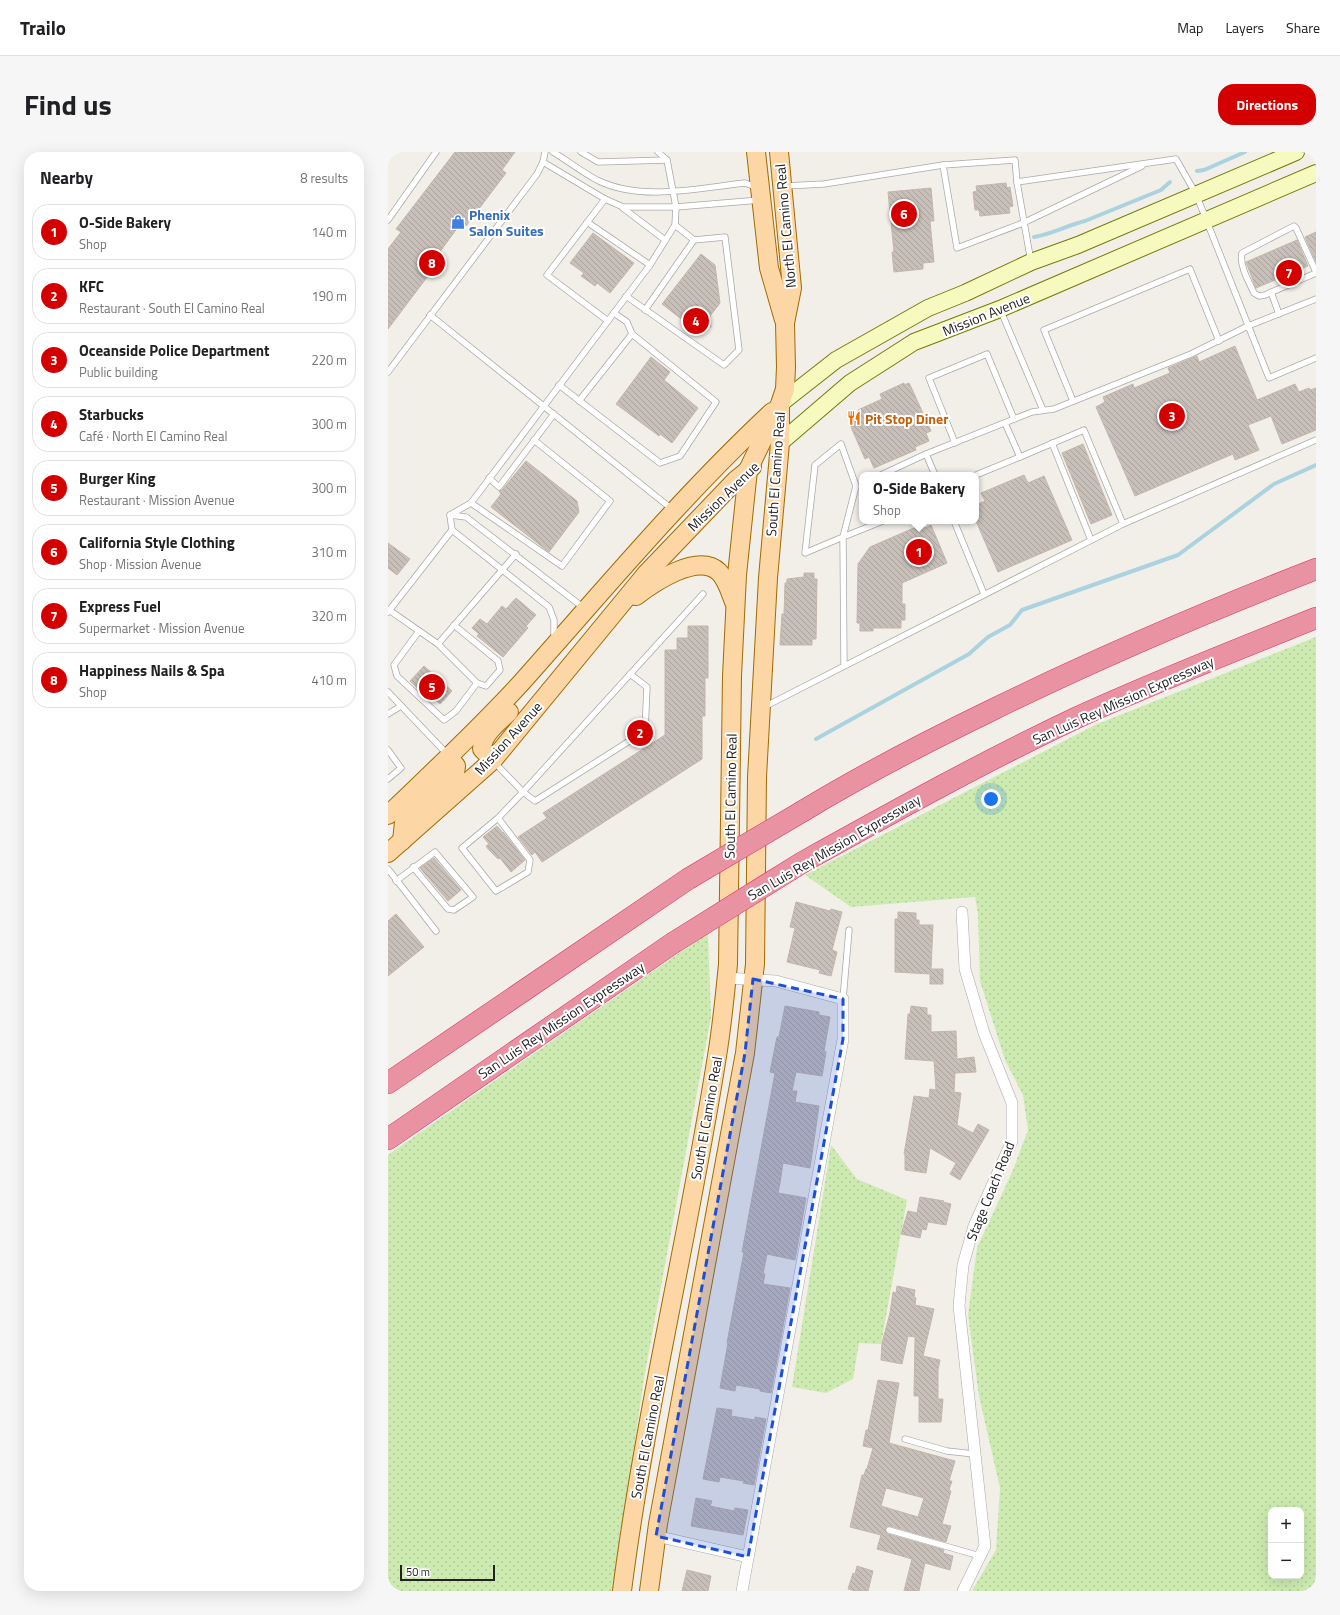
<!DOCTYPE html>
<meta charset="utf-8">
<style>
body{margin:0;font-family:"Titillium Web",sans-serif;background:#f6f6f6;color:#202124}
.controls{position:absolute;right:12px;bottom:12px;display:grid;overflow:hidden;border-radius:8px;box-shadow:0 4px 16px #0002}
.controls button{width:36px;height:36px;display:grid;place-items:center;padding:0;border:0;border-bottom:1px solid #e0e0e0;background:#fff;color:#202124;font:20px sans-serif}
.scale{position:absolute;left:12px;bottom:10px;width:95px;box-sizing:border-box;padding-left:4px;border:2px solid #222;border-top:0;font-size:11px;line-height:14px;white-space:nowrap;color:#222;-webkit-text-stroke:3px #fff;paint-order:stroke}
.you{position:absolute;left:603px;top:647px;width:14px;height:14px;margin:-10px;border:3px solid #fff;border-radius:50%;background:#1a73e8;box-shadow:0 0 0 6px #1a73e833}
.badge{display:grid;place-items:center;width:26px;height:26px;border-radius:50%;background:#d40000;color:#fff;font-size:13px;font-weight:700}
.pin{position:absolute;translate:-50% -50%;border:2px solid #fff;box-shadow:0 1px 4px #0006}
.popup{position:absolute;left:471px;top:320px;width:120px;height:52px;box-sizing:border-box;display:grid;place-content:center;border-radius:8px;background:#fff;filter:drop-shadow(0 1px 3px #0005);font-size:13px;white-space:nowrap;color:#757577}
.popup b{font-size:15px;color:#202124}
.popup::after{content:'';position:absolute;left:50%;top:100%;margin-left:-8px;border:8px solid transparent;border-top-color:#fff}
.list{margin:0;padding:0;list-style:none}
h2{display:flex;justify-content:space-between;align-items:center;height:52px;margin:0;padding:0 16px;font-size:17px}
h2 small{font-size:13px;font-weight:400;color:#757577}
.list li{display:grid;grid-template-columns:26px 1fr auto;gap:12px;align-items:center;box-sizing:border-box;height:56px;margin:0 8px 8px;padding:0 8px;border:1px solid #e0e0e0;border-radius:16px}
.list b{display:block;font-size:15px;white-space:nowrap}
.list p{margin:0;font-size:13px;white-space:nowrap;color:#757577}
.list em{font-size:13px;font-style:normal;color:#757577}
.map{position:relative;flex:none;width:928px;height:1439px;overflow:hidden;border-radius:16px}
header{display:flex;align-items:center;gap:24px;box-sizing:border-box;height:56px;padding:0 20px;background:#fff;border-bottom:1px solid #e0e0e0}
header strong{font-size:19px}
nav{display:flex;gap:22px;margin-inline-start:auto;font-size:14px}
.intro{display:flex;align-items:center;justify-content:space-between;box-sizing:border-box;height:96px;padding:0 24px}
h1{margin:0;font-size:28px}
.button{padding:10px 18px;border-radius:16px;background:#d40000;color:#fff;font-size:14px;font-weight:700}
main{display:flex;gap:24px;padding:0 24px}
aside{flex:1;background:#fff;border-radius:16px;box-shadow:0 4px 16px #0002}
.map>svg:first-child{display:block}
.grass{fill:url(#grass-dots);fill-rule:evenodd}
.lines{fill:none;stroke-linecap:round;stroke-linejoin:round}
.stream{stroke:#aad3df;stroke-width:4}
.building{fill:url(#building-back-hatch);stroke:#c4b6ab;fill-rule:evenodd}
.lane-casing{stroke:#a9a9a9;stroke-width:7}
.street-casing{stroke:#a9a9a9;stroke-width:12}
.secondary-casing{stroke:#707d05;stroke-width:18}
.primary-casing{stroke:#a06b00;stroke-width:20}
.highway-casing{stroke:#dc2a67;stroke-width:22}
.lane{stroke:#fff;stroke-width:5.5}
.street{stroke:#fff;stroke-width:11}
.secondary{stroke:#f7fabf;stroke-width:16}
.primary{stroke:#fcd6a4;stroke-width:18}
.highway{stroke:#e892a2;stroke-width:21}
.highway-bridge-casing{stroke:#dc2a67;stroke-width:22;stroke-linecap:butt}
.highway-bridge{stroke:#e892a2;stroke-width:21}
.marked{fill:#1d4ed8;fill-opacity:0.2;stroke:#1d4ed8;stroke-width:3;stroke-dasharray:8 5;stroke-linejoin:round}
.labels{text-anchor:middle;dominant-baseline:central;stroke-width:4;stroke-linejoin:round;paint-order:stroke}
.shop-label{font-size:14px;font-weight:bold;fill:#366cbe;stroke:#fff;text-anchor:start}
.street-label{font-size:14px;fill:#222;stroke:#fff}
.food-label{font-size:14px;font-weight:bold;fill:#c56008;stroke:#fff;text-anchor:start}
</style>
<header>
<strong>Trailo</strong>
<nav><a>Map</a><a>Layers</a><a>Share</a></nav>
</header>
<div class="intro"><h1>Find us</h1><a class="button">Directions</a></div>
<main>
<aside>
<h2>Nearby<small>8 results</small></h2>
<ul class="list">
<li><span class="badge">1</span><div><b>O-Side Bakery</b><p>Shop</p></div><em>140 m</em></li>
<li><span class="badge">2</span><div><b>KFC</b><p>Restaurant · South El Camino Real</p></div><em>190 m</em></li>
<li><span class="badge">3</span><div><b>Oceanside Police Department</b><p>Public building</p></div><em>220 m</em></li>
<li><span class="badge">4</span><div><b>Starbucks</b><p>Café · North El Camino Real</p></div><em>300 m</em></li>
<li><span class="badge">5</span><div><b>Burger King</b><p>Restaurant · Mission Avenue</p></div><em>300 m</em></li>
<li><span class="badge">6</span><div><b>California Style Clothing</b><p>Shop · Mission Avenue</p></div><em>310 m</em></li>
<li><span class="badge">7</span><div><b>Express Fuel</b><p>Supermarket · Mission Avenue</p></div><em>320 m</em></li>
<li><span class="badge">8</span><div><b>Happiness Nails &amp; Spa</b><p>Shop</p></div><em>410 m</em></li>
</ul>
</aside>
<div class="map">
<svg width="928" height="1439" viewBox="0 0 928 1439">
<defs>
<pattern id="grass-dots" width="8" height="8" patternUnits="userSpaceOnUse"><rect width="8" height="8" fill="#cdebb0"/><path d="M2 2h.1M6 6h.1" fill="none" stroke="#b0c997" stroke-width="1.8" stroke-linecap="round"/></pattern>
<pattern id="building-back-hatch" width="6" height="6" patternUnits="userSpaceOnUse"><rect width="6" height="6" fill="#c7bfb8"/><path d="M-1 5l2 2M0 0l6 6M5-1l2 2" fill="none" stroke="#aba49e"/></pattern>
</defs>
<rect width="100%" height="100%" fill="#f2efe9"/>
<g class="grass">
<path d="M928,485V1439H584L608,1398L612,1336L591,1244L580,1163L589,1096L625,1018L640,978L635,943L617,908L592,829L590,762L587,745L463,755L417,723L707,573ZM883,1358H913V1424H883Z"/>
<path d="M320,781L323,865L256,1226L226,1439H0V1003Z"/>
<path d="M443,993L469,1027L519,1048L493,1192L471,1191L465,1227L438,1241L404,1235Z"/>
</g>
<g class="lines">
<g class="stream">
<path d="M809,19L816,18L857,0"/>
<path d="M646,85C664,82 680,73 697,69L773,38L782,30"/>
<path d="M428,587L581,502L600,485L622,473L634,458L790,403L886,332L928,313"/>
</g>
</g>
<g class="building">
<path d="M67,0H127L114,18L118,21L78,74L73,71L51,101L55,104L0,177V97L13,80L8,77Z"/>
<path d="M618,31L619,36L622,35L625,54L621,55L622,61L592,64L591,58H587L585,40L589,39L588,34Z"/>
<path d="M543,36L546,69H542L546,110L535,111V117L506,120L504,100H506L500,40Z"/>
<path d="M928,80V110L917,85Z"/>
<path d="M205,81L246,111L222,141L209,131L207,134L193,124L196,121L182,111Z"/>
<path d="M909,88L920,114L868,136L858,110Z"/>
<path d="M313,102L327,113L332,151L322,164L323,175L311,177L309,179L274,152Z"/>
<path d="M847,194L869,248L907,232L911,240L921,236L922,238L928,236V278L894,292L883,264L860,273L871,298L847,308L845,302L747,344L708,255L717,250L715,245L745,232L746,236L782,221L780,216L809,204L811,210Z"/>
<path d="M263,205L282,220L276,228L310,256L284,291L272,282L271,284L228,252Z"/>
<path d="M516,231V233L521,231L524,237L543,279L538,281L541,289L527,295L528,298L486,316L481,305L477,307L463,275L467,273L463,264L472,260L470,258L494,247L492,242Z"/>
<path d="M695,292L724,363L703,372L674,301Z"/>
<path d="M138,309L189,349L191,360L161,400L103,355L113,342L111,339L114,338Z"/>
<path d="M636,323L640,331L656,324L684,388L610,420L588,369V353L597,349L593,341Z"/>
<path d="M535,372L537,376L543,373L559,411L514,431V452H517V468H513V476H485V479H472V471H469L470,412L482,395Z"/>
<path d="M0,391L22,407L9,423L0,416Z"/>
<path d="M416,421H426V427H429L428,487H424V493H392L394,462H396L397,431H399V427L416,425Z"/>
<path d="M128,446L148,463L138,474L140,476L115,505L89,484L91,482L84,476L92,467L99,472L114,454L118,457Z"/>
<path d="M300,474H320V526H317V564H314V607L154,710L147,700L144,703L130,685L159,666L155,661L277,583V498H289V486H300Z"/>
<path d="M36,514L64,539L52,552L41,542L39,545L22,529Z"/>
<path d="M109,674L115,681V680L137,708L123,720L112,706L110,707L100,697L98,694L101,692L95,685Z"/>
<path d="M46,706L73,738L60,749L32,716Z"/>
<path d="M408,750L442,759L443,757L454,760L444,798L449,800L443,824L431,821L432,818L399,810L407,776L402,775Z"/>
<path d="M510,760L528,761V768H531V773H545L543,817H555V832H542V822L507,820V767H510Z"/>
<path d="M8,762L36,795L0,824V769Z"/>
<path d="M397,854L431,860V863L442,865L436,899L438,900L434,924L408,920L404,939H409L407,950L431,954L422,1016L395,1011L392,1031L390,1041L418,1046L407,1108L379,1102L375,1122H377L375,1132L402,1136L383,1241L372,1239V1237L348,1233L347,1239L332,1236L340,1191H339L356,1100H354L387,921L382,920L389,885H391Z"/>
<path d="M523,854L539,856V863H543V880L568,879L569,907L586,905L588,920L567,921L566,940L573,941L569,973L585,981L590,972L601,978L572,1028L562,1022L568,1011L542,996L538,1021L517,1018V1002H516L526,944L541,946L542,937L548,938L546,909L517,907L520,862H522Z"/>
<path d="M532,1045L556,1049L555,1050L563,1052L558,1073L540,1070L538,1078L534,1077L532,1086L513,1082L520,1059L529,1061Z"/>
<path d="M509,1134L527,1138L526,1145L528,1146L527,1153L546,1157L535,1204L552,1208L550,1218V1247H555L553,1270H531V1244H526L527,1185L520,1184L514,1212L493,1208L494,1191L502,1161L505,1140L508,1141Z"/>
<path d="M490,1228L511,1231L501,1291L567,1309L561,1329H564L561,1338L563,1339L554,1372L563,1374L558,1390L502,1374L498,1375L497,1377L500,1382L556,1398L555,1401L565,1404L562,1418L537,1411L531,1439H516L524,1407L489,1397L493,1383L462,1375L474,1323H476L478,1317H479L485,1296L475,1294L478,1278H480ZM498,1336L536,1346L530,1365L493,1354Z"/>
<path d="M329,1256L344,1258L343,1264L367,1268V1265L378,1267L366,1333L355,1331L356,1329L332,1325L331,1330L315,1327Z"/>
<path d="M308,1346L324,1349L322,1354L346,1359L347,1356L360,1358L355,1383L303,1374Z"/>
<path d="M469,1414L485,1419L480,1439H467L460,1437L465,1421L467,1422Z"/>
<path d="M299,1418L323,1424L320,1439H294Z"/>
</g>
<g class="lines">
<defs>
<g id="lane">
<path d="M165,0C180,9 194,20 209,28C253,50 310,36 357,31L368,35"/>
<path d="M193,0L210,10L279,8"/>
<path d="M155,10L217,47L235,55H288L372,48"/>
<path d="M629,30L627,8L555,13L569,96L635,71L754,14"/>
<path d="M397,34L436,32L555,13"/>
<path d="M217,47L159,123L220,169"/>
<path d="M235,56L277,88"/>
<path d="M0,68L48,0"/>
<path d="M199,70L262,113"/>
<path d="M643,110L629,30L788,7L808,42L881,226L928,206"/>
<path d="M928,120L908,76L906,74L854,101C851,113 861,130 866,141L871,144L877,143L928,121"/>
<path d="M883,140L891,162"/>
<path d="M238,144L336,213L351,198L337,85L306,88L287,73"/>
<path d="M612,157L655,258"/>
<path d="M257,158L306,88"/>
<path d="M42,163L285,358"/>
<path d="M0,220L149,22L155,10L157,0"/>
<path d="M171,233L272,311L292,304L328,250L244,182L239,170L226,161"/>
<path d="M191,249L244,182"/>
<path d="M685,249L656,178L802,117L831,189"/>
<path d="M567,291L541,226L599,202L626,267"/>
<path d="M664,291L703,388"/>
<path d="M453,292L468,334L455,385L417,401L427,313Z"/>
<path d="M632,305L696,278L735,372"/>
<path d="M493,323L538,302"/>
<path d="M547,323L538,302L644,260L666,257L803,202L860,174L928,147"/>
<path d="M588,323L632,305L617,271"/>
<path d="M101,326L111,335L166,262"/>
<path d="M83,351L174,414L222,349L146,288"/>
<path d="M62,363L78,365L196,456"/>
<path d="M566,369L596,442"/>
<path d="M64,378L161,455L166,468V485"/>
<path d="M1,458L50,492L128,402"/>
<path d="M0,460L64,378L62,363L83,351L262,113L287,73L288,55L279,8L270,0"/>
<path d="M31,479L6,513L9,524L56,568L68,559L89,531"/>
<path d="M50,492L89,531L98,534L112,518L110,509L66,473"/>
<path d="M456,513L455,385L495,369"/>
<path d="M0,540L59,602"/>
<path d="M376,555L735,372L928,288"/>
<path d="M0,562L13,554"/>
<path d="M0,598L13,616L0,627"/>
<path d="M106,610L135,640L315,442"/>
<path d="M110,666L142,708L140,720L108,739L74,696L110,666L135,640L147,649L257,579L259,535L242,522"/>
<path d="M0,717L48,779"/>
<path d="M8,729L47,700L85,745L66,758L60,757L25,715"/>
<path d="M455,847L461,778"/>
<path d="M517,1287L559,1299L586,1302"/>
<path d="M501,1378L592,1404"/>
</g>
<g id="street">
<path d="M574,760L577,817L596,881L624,951V989L586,1074L575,1113L571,1154L597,1394L575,1439"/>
<path d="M338,826L388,829L455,847V887L354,1439"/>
<path d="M268,1384L360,1405"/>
</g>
<g id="secondary">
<path d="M392,252L448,208L540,156L577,141L643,110L690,93L908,0"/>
<path d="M392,291L462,231L526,190L612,157L928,21"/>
</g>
<g id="primary">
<path d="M368,0L381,116L396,168"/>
<path d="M248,444C265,431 310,400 331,420C339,428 342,440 346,450"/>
<path d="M105,608L94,597C94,582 111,570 121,560"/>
<path d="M0,663C45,620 91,577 133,531C215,439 294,344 384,260"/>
<path d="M14,689L16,670L67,622L68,614L61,605"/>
<path d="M0,701L105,608L258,422L348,328L364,315"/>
<path d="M234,1439C257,1259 301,1083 329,904C334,874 337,843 340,812L344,524L349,423L360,318L392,252L397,237L398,215L397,171L404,136L391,0"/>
<path d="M261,1439L270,1372L357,901L367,812L369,625L380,426L392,291V256"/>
</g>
<g id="highway">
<path d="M415,659C476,622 540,589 604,558C710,506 818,460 928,417"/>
<path d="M415,710C505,660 595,610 688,566C766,530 848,498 928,466"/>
<path d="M0,931L300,727"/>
<path d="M0,987L285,791"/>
</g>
</defs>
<use href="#lane" class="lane-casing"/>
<use href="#street" class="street-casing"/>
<use href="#secondary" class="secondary-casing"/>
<use href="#primary" class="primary-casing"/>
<use href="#highway" class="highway-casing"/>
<use href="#lane" class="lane"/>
<use href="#street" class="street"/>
<use href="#secondary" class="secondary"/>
<use href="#primary" class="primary"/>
<use href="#highway" class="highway"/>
<defs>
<g id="highway-bridge">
<path d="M300,727L415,659"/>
<path d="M285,791L415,710"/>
</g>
</defs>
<use href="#highway-bridge" class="highway-bridge-casing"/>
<use href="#highway-bridge" class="highway-bridge"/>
</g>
<path class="marked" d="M365,827L455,847V887L360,1405L268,1384L357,901Z"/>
<defs>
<symbol id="shop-bare" viewBox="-9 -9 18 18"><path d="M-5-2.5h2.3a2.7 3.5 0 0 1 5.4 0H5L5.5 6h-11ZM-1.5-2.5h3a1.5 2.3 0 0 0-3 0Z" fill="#3f7fe0" stroke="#fff" stroke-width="2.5" paint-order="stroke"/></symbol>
<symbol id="restaurant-bare" viewBox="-9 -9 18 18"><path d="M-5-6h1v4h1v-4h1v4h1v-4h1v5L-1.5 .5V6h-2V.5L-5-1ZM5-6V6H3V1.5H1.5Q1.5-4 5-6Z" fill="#e8710a" stroke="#fff" stroke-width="2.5" paint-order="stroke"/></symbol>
</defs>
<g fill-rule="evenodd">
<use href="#shop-bare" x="60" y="60" width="20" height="20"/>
<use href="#restaurant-bare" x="456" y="256" width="20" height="20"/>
</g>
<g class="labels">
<g class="shop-label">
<text x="81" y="62">Phenix<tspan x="81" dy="16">Salon Suites</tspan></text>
</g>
<g class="street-label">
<text transform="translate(397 74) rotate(-95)">North El Camino Real</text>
<text transform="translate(598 162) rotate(-22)">Mission Avenue</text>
<text transform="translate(387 322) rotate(-86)">South El Camino Real</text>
<text transform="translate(335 344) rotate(-44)">Mission Avenue</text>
<text transform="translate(735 548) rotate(-24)">San Luis Rey Mission Expressway</text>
<text transform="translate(120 586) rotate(-48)">Mission Avenue</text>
<text transform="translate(342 644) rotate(-89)">South El Camino Real</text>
<text transform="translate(446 695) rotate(-30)">San Luis Rey Mission Expressway</text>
<text transform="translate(173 868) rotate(-34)">San Luis Rey Mission Expressway</text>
<text transform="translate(318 966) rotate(-80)">South El Camino Real</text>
<text transform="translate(602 1039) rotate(-68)">Stage Coach Road</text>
<text transform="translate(259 1285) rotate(-79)">South El Camino Real</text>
</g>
<g class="food-label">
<text x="477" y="266">Pit Stop Diner</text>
</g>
</g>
</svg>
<div class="controls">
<button>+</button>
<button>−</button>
</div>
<div class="scale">50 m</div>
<div class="you"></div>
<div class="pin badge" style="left:531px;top:400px">1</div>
<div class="popup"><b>O-Side Bakery</b>Shop</div>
<div class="pin badge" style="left:252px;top:581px">2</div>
<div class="pin badge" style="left:784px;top:264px">3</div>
<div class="pin badge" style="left:308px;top:169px">4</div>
<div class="pin badge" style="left:44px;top:535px">5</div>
<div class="pin badge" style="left:516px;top:62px">6</div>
<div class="pin badge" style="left:901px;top:121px">7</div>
<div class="pin badge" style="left:44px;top:111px">8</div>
</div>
</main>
